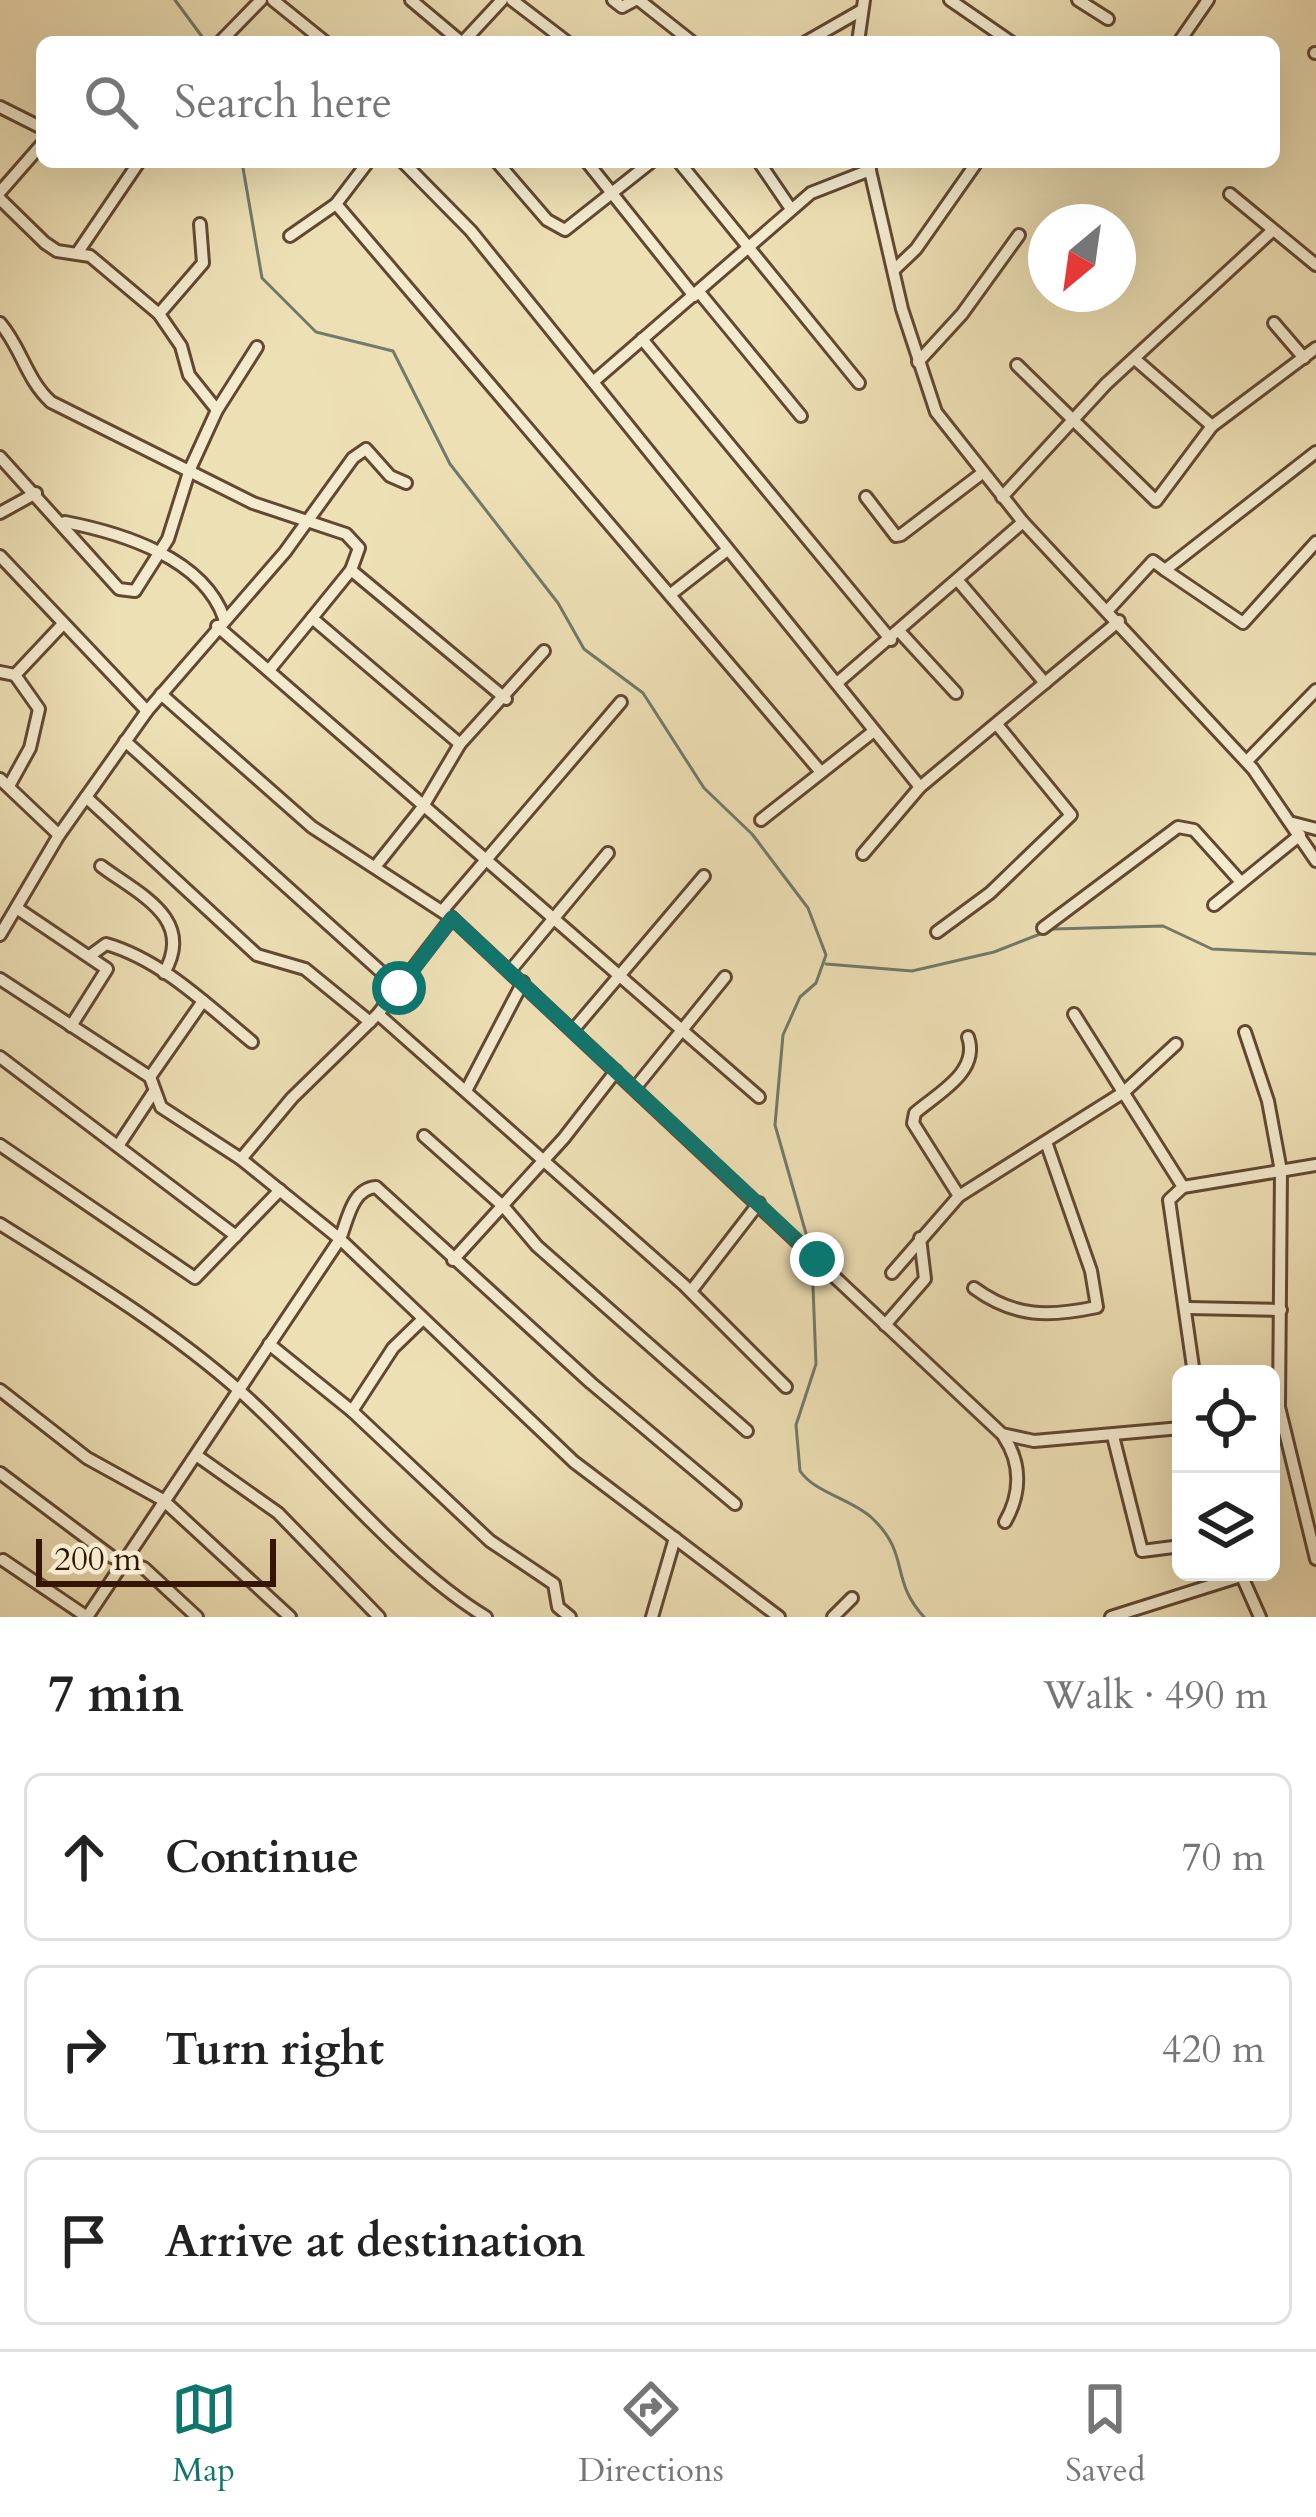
<!DOCTYPE html>
<meta charset="utf-8">
<style>
body{margin:0;font-family:Cardo,serif;background:#f2f2f2;color:#222}
.controls{position:absolute;right:36px;bottom:36px;display:grid;overflow:hidden;border-radius:18px;box-shadow:0 12px 48px #0002}
.controls button{width:108px;height:108px;display:grid;place-items:center;padding:0;border:0;border-bottom:3px solid #e0e0e0;background:#fff;color:#222;font:60px sans-serif}
.compass{position:absolute;left:1028px;top:204px;width:108px;height:108px;border-radius:50%;background:#fff;box-shadow:0 12px 48px #0002;rotate:209deg}
.scale{position:absolute;left:36px;bottom:30px;width:240px;box-sizing:border-box;padding-left:12px;border:6px solid #341506;border-top:0;font-size:33px;line-height:42px;white-space:nowrap;color:#341506;-webkit-text-stroke:9px #f4ebcf;paint-order:stroke}
.stop{position:absolute;width:36px;height:36px;margin:-27px;border:9px solid #0f766e;border-radius:50%;background:#fff}
.stop.end{background:#0f766e;border-color:#fff;box-shadow:0 3px 12px #0008}
.list{margin:0;padding:0;list-style:none}
h2{display:flex;justify-content:space-between;align-items:center;height:156px;margin:0;padding:0 48px;font-size:51px}
h2 small{font-size:39px;font-weight:400;color:#767676}
.list li{display:grid;grid-template-columns:78px 1fr auto;gap:36px;align-items:center;box-sizing:border-box;height:168px;margin:0 24px 24px;padding:0 24px;border:3px solid #e0e0e0;border-radius:18px}
.list b{display:block;font-size:45px;white-space:nowrap}
.list em{font-size:39px;font-style:normal;color:#767676}
.icon{flex:none;width:66px;height:66px;fill:none;stroke:currentColor;stroke-width:2;stroke-linecap:round;stroke-linejoin:round}
.map{position:relative;flex:none;width:1316px;height:1617px;overflow:hidden}
.search{position:absolute;background:#fff;box-shadow:0 12px 48px #0002;left:36px;right:36px;top:36px;height:132px;display:flex;align-items:center;gap:30px;box-sizing:border-box;padding:0 42px;border-radius:18px;color:#767676;font-size:45px}
.sheet{height:732px;background:#fff}
nav{display:flex;justify-content:space-around;align-items:center;box-sizing:border-box;height:168px;border-top:3px solid #e0e0e0;background:#fff;font-size:33px;color:#767676}
nav a{display:grid;justify-items:center;gap:6px}
nav .on{color:#0f766e}
.map>svg:first-child{display:block}
.lines{fill:none;stroke-linecap:round;stroke-linejoin:round}
.stream{stroke:#717a6b;stroke-width:3}
.minor-casing{stroke:#624832;stroke-width:16}
.minor{stroke:#f4ebcf;stroke-width:10}
.route{stroke:#0f766e;stroke-width:15}
</style>
<div class="map">
<svg width="1316" height="1617" viewBox="0 0 1316 1617">
<rect width="100%" height="100%" fill="#eee0b5"/>
<filter id="stains"><feTurbulence type="fractalNoise" baseFrequency=".00167" numOctaves="4"/><feColorMatrix values="0 0 0 0 .2 0 0 0 0 .09 0 0 0 0 .02 0 0 0 .5 -.17"/></filter>
<radialGradient id="worn" r=".72"><stop offset=".6" stop-color="#630" stop-opacity="0"/><stop offset="1" stop-color="#630" stop-opacity=".3"/></radialGradient>
<g class="lines">
<g class="stream">
<path d="M175,0L206,42"/>
<path d="M242,162L262,278L316,332L393,351L450,464L558,603L584,649L643,693L704,788L752,834L808,908L826,955L816,983L800,997L783,1035L775,1125L811,1251"/>
<path d="M826,964L912,971L994,952L1053,929L1163,926L1212,949L1316,954"/>
<path d="M812,1261L816,1364L796,1425L800,1471C815,1493 852,1499 872,1518C911,1555 889,1579 924,1617"/>
</g>
<defs>
<g id="minor">
<path d="M273,0L325,42"/>
<path d="M411,0L461,42"/>
<path d="M512,0L567,42"/>
<path d="M613,0L622,7L635,0"/>
<path d="M639,0L692,42"/>
<path d="M950,0L1011,42"/>
<path d="M1078,0L1108,19"/>
<path d="M220,42L261,0"/>
<path d="M463,42L502,0"/>
<path d="M806,42L862,10"/>
<path d="M858,42L864,0"/>
<path d="M1179,42L1208,0"/>
<path d="M1315,53H1316"/>
<path d="M0,107L42,128"/>
<path d="M403,162L471,231L920,787"/>
<path d="M497,162L547,220L565,230L651,162"/>
<path d="M587,162L694,296"/>
<path d="M679,162L859,383"/>
<path d="M759,162L791,209"/>
<path d="M868,162L902,309L936,412L1023,522L1253,769L1316,861"/>
<path d="M0,192L42,144"/>
<path d="M1230,194L1316,265"/>
<path d="M0,199L45,243L57,251L90,256L159,314L181,346L189,375L217,410"/>
<path d="M336,204L820,771"/>
<path d="M290,236L336,204L368,162"/>
<path d="M78,252L139,162"/>
<path d="M894,270L916,249L977,162"/>
<path d="M699,292L801,416"/>
<path d="M159,314L203,263L200,224"/>
<path d="M0,323C22,349 26,379 51,402L253,503L346,534L359,548L351,570"/>
<path d="M1274,323L1304,358"/>
<path d="M642,339L891,640"/>
<path d="M1136,360L1212,426"/>
<path d="M918,362L962,314L1019,235"/>
<path d="M1017,365L1156,501L1212,426L1316,348"/>
<path d="M593,382L811,193L870,170"/>
<path d="M0,457L119,589L135,591L168,539L190,469L217,410L257,347"/>
<path d="M866,497L896,536L901,535L981,474"/>
<path d="M1002,497L1106,384L1272,231"/>
<path d="M0,513L36,493"/>
<path d="M65,522C122,533 203,558 224,618"/>
<path d="M0,556L147,711"/>
<path d="M1165,570L1243,623L1316,542"/>
<path d="M960,583L1045,683"/>
<path d="M671,594L726,551"/>
<path d="M1108,610L1153,561L1165,570L1316,452"/>
<path d="M312,618L351,570L506,699"/>
<path d="M217,626L759,1097"/>
<path d="M899,631L956,693"/>
<path d="M270,669L312,618L460,744"/>
<path d="M0,672L15,675L62,625"/>
<path d="M837,683L1023,522"/>
<path d="M161,694L312,827L452,918L1002,1434L1034,1441L1181,1428"/>
<path d="M125,741L399,988"/>
<path d="M1247,761L1316,690"/>
<path d="M0,779L59,835"/>
<path d="M9,786L30,748L39,709L15,675"/>
<path d="M86,797L257,955L305,969L370,1022"/>
<path d="M761,820L874,731"/>
<path d="M1293,823L1316,829"/>
<path d="M863,854L920,787L1119,621"/>
<path d="M101,866C138,894 196,918 164,973"/>
<path d="M375,867L422,808L460,744L544,651"/>
<path d="M1214,905L1300,835"/>
<path d="M18,909L107,969L71,1026"/>
<path d="M443,910L621,702"/>
<path d="M1043,928L1178,827L1194,830L1239,880"/>
<path d="M937,932L990,893L1071,815L999,727"/>
<path d="M0,935L59,835L147,711L285,552L353,458L366,449L390,476L406,483"/>
<path d="M91,955L106,944C162,960 208,1006 252,1042"/>
<path d="M510,971L608,853"/>
<path d="M0,979L150,1077L161,1107L241,1159L340,1239L574,1462L779,1617"/>
<path d="M378,1014L684,1285L786,1387"/>
<path d="M1074,1014L1183,1187"/>
<path d="M574,1029L704,876"/>
<path d="M1245,1032L1268,1101L1281,1171L1279,1407L1316,1559"/>
<path d="M0,1057L236,1236"/>
<path d="M150,1077L203,1001"/>
<path d="M635,1088L725,977"/>
<path d="M466,1091L523,982"/>
<path d="M424,1136L504,1207L537,1246L747,1431"/>
<path d="M120,1143L153,1093"/>
<path d="M0,1145L195,1278L280,1190"/>
<path d="M241,1159L292,1098L378,1014L452,918"/>
<path d="M959,1196L913,1123L915,1113C938,1093 980,1072 968,1037"/>
<path d="M0,1224C83,1276 169,1328 242,1393C318,1461 401,1566 486,1617"/>
<path d="M453,1260L564,1138L616,1071"/>
<path d="M892,1273L959,1196L1124,1092L1176,1044"/>
<path d="M974,1288C1015,1318 1049,1317 1097,1307L1091,1271L1046,1142"/>
<path d="M691,1291L759,1203"/>
<path d="M1189,1308L1281,1310"/>
<path d="M885,1325L925,1279L920,1238"/>
<path d="M269,1344L352,1411L490,1541L554,1584L558,1607L570,1617"/>
<path d="M1194,1374L1169,1200L1183,1187L1316,1165"/>
<path d="M0,1390L87,1458L163,1500L290,1617"/>
<path d="M352,1411L393,1348L423,1319"/>
<path d="M1113,1436L1142,1551L1181,1546"/>
<path d="M1004,1437C1022,1464 1021,1494 1005,1522"/>
<path d="M196,1455L278,1513L379,1617"/>
<path d="M0,1473L112,1557L144,1568L197,1617"/>
<path d="M3,1560L87,1617"/>
<path d="M1240,1572L1260,1617"/>
<path d="M87,1617L340,1239C348,1219 352,1189 376,1187L591,1383L735,1504"/>
<path d="M652,1617L675,1538"/>
<path d="M833,1617L852,1598"/>
<path d="M1111,1617L1241,1576"/>
</g>
</defs>
<use href="#minor" class="minor-casing"/>
<use href="#minor" class="minor"/>
</g>
<g class="lines">
<path class="route" d="M399,988L452,918L817,1259"/>
</g>
<rect width="100%" height="100%" filter="url(#stains)"/>
<rect width="100%" height="100%" fill="url(#worn)"/>
</svg>
<div class="controls">
<button><svg class="icon" aria-label="locate" viewBox="0 0 24 24"><circle cx="12" cy="12" r="6"/><path d="M12 2v4M12 18v4M2 12h4M18 12h4"/></svg></button>
<button><svg class="icon" aria-label="layers" viewBox="0 0 24 24"><path d="M12 4l9 5-9 5-9-5zM3 14l9 5 9-5"/></svg></button>
</div>
<svg class="compass" viewBox="-18 -18 36 36"><path d="M0-13l5 13h-10z" fill="#e53935"/><path d="M0 13l5-13h-10z" fill="#767676"/></svg>
<div class="scale">200 m</div>
<div class="stop" style="left:399px;top:988px"></div>
<div class="stop end" style="left:817px;top:1259px"></div>
<div class="search"><svg class="icon" aria-label="search" viewBox="0 0 24 24"><circle cx="10" cy="10" r="6"/><path d="M15 15l6 6"/></svg>Search here</div>
</div>
<section class="sheet">
<h2>7 min<small>Walk · 490 m</small></h2>
<ul class="list">
<li><svg class="icon" aria-label="ahead" viewBox="0 0 24 24"><path d="M12 20V5M6 11l6-6 6 6"/></svg><div><b>Continue</b></div><em>70 m</em></li>
<li><svg class="icon" aria-label="right" viewBox="0 0 24 24"><path d="M7 20v-9h11M14 6l5 5-5 5"/></svg><div><b>Turn right</b></div><em>420 m</em></li>
<li><svg class="icon" aria-label="arrive" viewBox="0 0 24 24"><path d="M6 21V4h12l-3 4 3 4H6"/></svg><div><b>Arrive at destination</b></div></li>
</ul>
</section>
<nav>
<a class="on"><svg class="icon" aria-label="map" viewBox="0 0 24 24"><path d="M3 6l6-2 6 2 6-2v14l-6 2-6-2-6 2zM9 4v14M15 6v14"/></svg>Map</a>
<a><svg class="icon" aria-label="directions" viewBox="0 0 24 24"><path d="M12 3l9 9-9 9-9-9zM9 14v-3h6M13 9l2 2-2 2"/></svg>Directions</a>
<a><svg class="icon" aria-label="saved" viewBox="0 0 24 24"><path d="M7 4h10v16l-5-4-5 4z"/></svg>Saved</a>
</nav>
